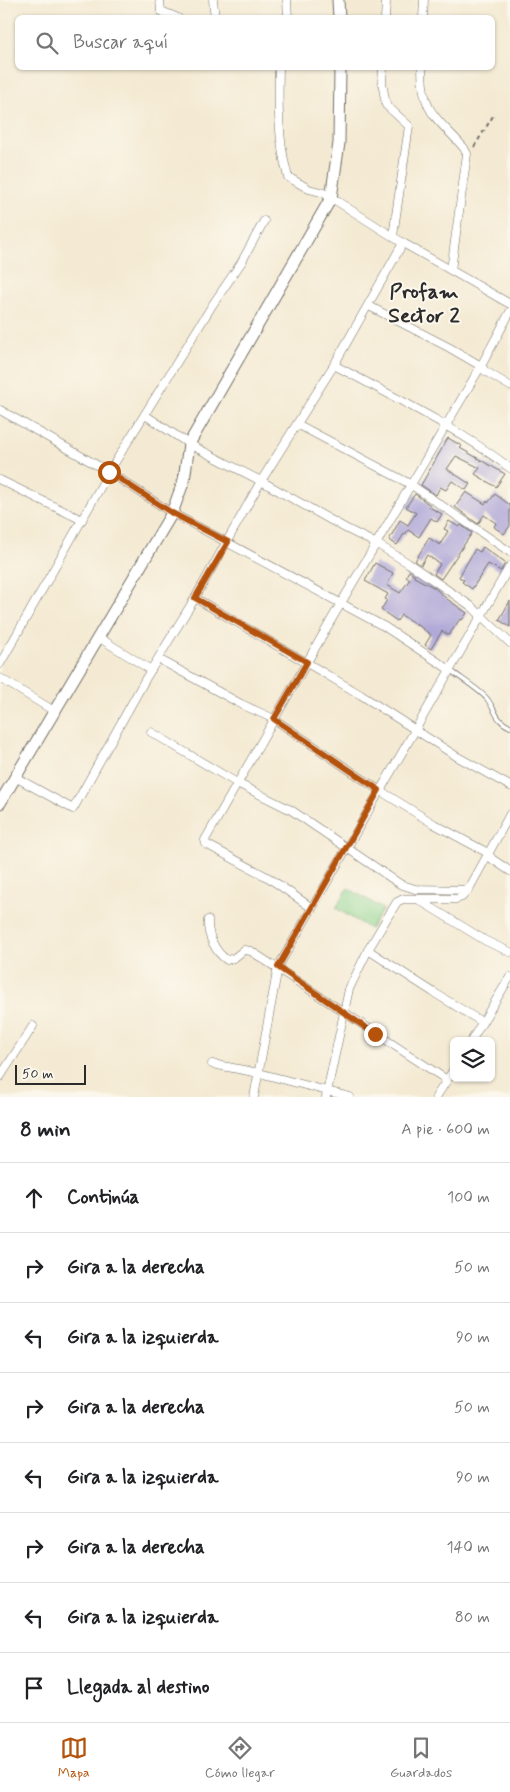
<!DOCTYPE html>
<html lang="es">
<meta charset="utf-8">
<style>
body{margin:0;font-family:Mynerve,sans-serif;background:#f6f6f6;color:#202124}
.controls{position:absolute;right:15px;bottom:15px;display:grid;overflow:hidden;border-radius:8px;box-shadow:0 1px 4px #0004}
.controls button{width:45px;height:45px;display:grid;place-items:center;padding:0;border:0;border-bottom:1px solid #e0e0e0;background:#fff;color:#202124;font:25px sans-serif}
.scale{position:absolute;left:15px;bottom:12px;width:71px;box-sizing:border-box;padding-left:5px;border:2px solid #2b2b2b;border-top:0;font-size:14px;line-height:18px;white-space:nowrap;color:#2b2b2b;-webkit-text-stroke:4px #fbf7ec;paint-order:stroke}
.stop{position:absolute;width:15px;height:15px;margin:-11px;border:4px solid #b45309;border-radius:50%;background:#fff}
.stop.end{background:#b45309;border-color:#fff;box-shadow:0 1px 5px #0008}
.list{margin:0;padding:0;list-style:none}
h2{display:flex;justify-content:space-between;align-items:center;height:65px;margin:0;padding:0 20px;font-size:21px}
h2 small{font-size:16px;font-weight:400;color:#757577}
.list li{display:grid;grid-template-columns:32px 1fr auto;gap:15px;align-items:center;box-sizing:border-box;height:70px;padding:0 20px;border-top:1px solid #e0e0e0}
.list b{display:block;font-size:19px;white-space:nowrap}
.list em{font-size:16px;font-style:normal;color:#757577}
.icon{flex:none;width:28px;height:28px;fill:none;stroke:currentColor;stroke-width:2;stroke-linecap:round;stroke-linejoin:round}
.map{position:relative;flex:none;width:510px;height:1097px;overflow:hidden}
.search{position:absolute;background:#fff;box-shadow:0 1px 4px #0004;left:15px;right:15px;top:15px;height:55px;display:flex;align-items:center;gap:12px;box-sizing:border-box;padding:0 18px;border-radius:8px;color:#757577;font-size:19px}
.sheet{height:625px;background:#fff}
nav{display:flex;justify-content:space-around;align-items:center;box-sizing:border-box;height:70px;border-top:1px solid #e0e0e0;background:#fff;font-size:14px;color:#757577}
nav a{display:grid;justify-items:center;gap:2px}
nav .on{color:#b45309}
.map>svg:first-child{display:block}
.green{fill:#8ed38c;stroke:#5c7f5c}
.building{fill:#aaa2d6}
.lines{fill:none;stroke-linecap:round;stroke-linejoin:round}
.service-casing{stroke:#716e66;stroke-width:5.5}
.minor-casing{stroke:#716e66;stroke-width:9}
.secondary-casing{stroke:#716e66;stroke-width:13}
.path{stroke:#716e66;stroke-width:2;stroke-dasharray:4 4;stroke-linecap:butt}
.service{stroke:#fff;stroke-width:4}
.minor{stroke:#fff;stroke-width:8}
.secondary{stroke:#fff;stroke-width:11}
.route{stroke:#b45309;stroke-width:6}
.labels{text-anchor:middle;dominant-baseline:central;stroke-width:4;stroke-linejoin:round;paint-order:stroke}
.neighbourhood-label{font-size:21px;font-weight:bold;fill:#2b2b2b;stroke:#fbf7ec}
</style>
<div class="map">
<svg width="510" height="1097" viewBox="0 0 510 1097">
<rect width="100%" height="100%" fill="#fbf7ec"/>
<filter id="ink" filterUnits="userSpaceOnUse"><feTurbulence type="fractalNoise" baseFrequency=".02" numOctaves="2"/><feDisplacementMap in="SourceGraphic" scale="10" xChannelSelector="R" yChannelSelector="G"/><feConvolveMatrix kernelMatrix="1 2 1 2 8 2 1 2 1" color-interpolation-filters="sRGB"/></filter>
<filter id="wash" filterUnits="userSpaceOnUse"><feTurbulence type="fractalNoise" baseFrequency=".0096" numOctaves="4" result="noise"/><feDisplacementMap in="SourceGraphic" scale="20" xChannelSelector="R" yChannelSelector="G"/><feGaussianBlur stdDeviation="1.12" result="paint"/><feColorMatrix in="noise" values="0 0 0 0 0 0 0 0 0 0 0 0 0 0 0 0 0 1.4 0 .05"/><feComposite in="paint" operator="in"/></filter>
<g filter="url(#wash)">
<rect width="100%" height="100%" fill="#f4ead3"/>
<path class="green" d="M348,888L383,909L370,929L336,908Z"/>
<g id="blocks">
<g class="building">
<path d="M448,438L462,446L460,448L505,474L496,487L475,474L480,468L456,456L447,469L470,484L466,490L452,481L446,490L440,487L436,495L421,485Z"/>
<path d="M466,492L485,504L487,501L488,503L495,494L510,505V526L504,534L494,527L496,523L484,515L478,524L455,507Z"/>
<path d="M415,494L430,505L429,507L442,514L437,522L431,518L419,537L408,530L405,535L404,534L397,545L389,540L400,520L408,525L416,513L406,507Z"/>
<path d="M449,521L459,527L461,525L472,533L441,579L434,574L440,564L427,555L421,565L415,561L429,538L440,545L448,531L444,529Z"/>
<path d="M483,547L505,563L501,571L488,564L472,589L462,582L464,580L459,577L475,549L480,552Z"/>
<path d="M375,563L393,573L387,585L400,593L410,579L406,576L409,571L415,575L414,577L435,588L447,599L467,613L462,620L460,619L449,635L442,631L431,649L425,645L431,635L419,626L401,615L397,621L381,610L387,600L385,599L388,594L365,581Z"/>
<path d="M510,601V627L499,620Z"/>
</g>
</g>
</g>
<g filter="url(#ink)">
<use href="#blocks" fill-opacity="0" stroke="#716e66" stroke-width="1"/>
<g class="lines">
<defs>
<path id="service" d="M450,670C460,678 482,691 488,700C496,711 496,721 510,727"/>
<g id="minor">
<path d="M160,0L161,11L178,18"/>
<path d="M213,0L215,18"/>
<path d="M287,0L288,18"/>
<path d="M385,18L386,3"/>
<path d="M423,18L424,0"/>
<path d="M279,68C278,104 278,141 288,177L309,189L324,193L403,243L510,304"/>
<path d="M383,68L382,82L386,105L409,126L393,236"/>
<path d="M422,68C422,114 436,116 464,148L467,154L451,270"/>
<path d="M369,306L450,348L481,366L485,371L510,386"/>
<path d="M334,365C394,397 456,427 510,468"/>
<path d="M0,410L109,472L172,513L385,627L450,670"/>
<path d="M145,415L189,444L261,481L345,528L377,544L408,563L471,606L510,643"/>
<path d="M297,424L410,484L510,552"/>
<path d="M0,480L82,520"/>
<path d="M195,598L307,663L361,695L456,756L510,786"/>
<path d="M98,637L151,670"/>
<path d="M164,662L241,704L274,719L379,790L434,824L488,853L492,859L510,871"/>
<path d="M0,664L109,472L213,304L241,263L264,221"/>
<path d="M0,678L54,711"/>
<path d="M151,732L237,783L291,810L400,884L415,889L468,890"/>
<path d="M15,777L73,809L146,678L195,598L261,481L334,365L403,243"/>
<path d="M419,900L486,941L510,952"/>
<path d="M312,908L269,878L206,844L205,840L341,603L481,366L510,312"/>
<path d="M208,920C207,935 215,952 227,960L234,958L244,950L251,951L447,1080"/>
<path d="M368,950L433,992L482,1022"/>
<path d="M471,1041L510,977"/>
<path d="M212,1064L259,1073L350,1097"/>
<path d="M0,1077L33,1026"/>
<path d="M254,1097L278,967L510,566"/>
<path d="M326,1097L349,989L368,950L390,913L397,902L403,899H456L462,897L470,887L510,814"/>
<path d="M436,1097L454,1069"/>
</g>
<g id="secondary">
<path d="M338,0L339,18"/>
<path d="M0,803L172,513L184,480L189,444L331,198L339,143L340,68"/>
</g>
</defs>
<use href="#service" class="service-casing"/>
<use href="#minor" class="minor-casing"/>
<use href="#secondary" class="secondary-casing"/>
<path class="path" d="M474,147L493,116"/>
<use href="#service" class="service"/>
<use href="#minor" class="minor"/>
<use href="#secondary" class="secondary"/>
</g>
</g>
<g class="lines" filter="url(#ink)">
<path class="route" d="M109,472L172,513L228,542L195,598L307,662L274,719L379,790L278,967L375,1034"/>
</g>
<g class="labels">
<g class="neighbourhood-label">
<text x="424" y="292">Profam<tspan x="424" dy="24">Sector 2</tspan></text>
</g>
</g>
</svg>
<div class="controls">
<button><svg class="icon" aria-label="layers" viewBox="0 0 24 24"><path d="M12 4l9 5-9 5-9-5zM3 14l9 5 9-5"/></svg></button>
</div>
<div class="scale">50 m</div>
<div class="stop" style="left:109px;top:472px"></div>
<div class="stop end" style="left:375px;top:1034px"></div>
<div class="search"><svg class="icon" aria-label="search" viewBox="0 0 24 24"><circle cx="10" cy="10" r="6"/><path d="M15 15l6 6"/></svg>Buscar aquí</div>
</div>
<section class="sheet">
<h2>8 min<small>A pie · 600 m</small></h2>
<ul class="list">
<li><svg class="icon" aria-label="ahead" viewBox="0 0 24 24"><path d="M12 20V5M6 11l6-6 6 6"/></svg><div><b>Continúa</b></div><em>100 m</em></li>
<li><svg class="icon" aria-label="right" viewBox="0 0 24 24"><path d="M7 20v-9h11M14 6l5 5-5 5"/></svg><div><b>Gira a la derecha</b></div><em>50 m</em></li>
<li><svg class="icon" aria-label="left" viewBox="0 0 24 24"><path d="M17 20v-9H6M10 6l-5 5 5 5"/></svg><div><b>Gira a la izquierda</b></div><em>90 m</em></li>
<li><svg class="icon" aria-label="right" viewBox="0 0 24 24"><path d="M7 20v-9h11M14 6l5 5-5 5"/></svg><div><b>Gira a la derecha</b></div><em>50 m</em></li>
<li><svg class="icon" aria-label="left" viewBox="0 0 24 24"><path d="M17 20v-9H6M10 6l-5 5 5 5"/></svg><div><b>Gira a la izquierda</b></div><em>90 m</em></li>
<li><svg class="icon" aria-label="right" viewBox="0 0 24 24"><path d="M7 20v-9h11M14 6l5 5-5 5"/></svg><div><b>Gira a la derecha</b></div><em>140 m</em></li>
<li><svg class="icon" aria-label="left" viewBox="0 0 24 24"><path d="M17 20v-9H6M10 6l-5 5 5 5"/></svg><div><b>Gira a la izquierda</b></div><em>80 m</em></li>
<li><svg class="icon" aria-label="arrive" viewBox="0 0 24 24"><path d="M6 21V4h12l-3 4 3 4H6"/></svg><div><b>Llegada al destino</b></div></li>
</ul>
</section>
<nav>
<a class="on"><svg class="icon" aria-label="map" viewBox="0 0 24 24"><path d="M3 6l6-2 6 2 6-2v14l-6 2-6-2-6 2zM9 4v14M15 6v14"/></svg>Mapa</a>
<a><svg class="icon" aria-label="directions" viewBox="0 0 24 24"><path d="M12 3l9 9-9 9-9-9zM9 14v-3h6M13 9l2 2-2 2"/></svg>Cómo llegar</a>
<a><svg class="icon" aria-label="saved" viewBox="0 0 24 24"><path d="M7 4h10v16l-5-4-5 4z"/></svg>Guardados</a>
</nav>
